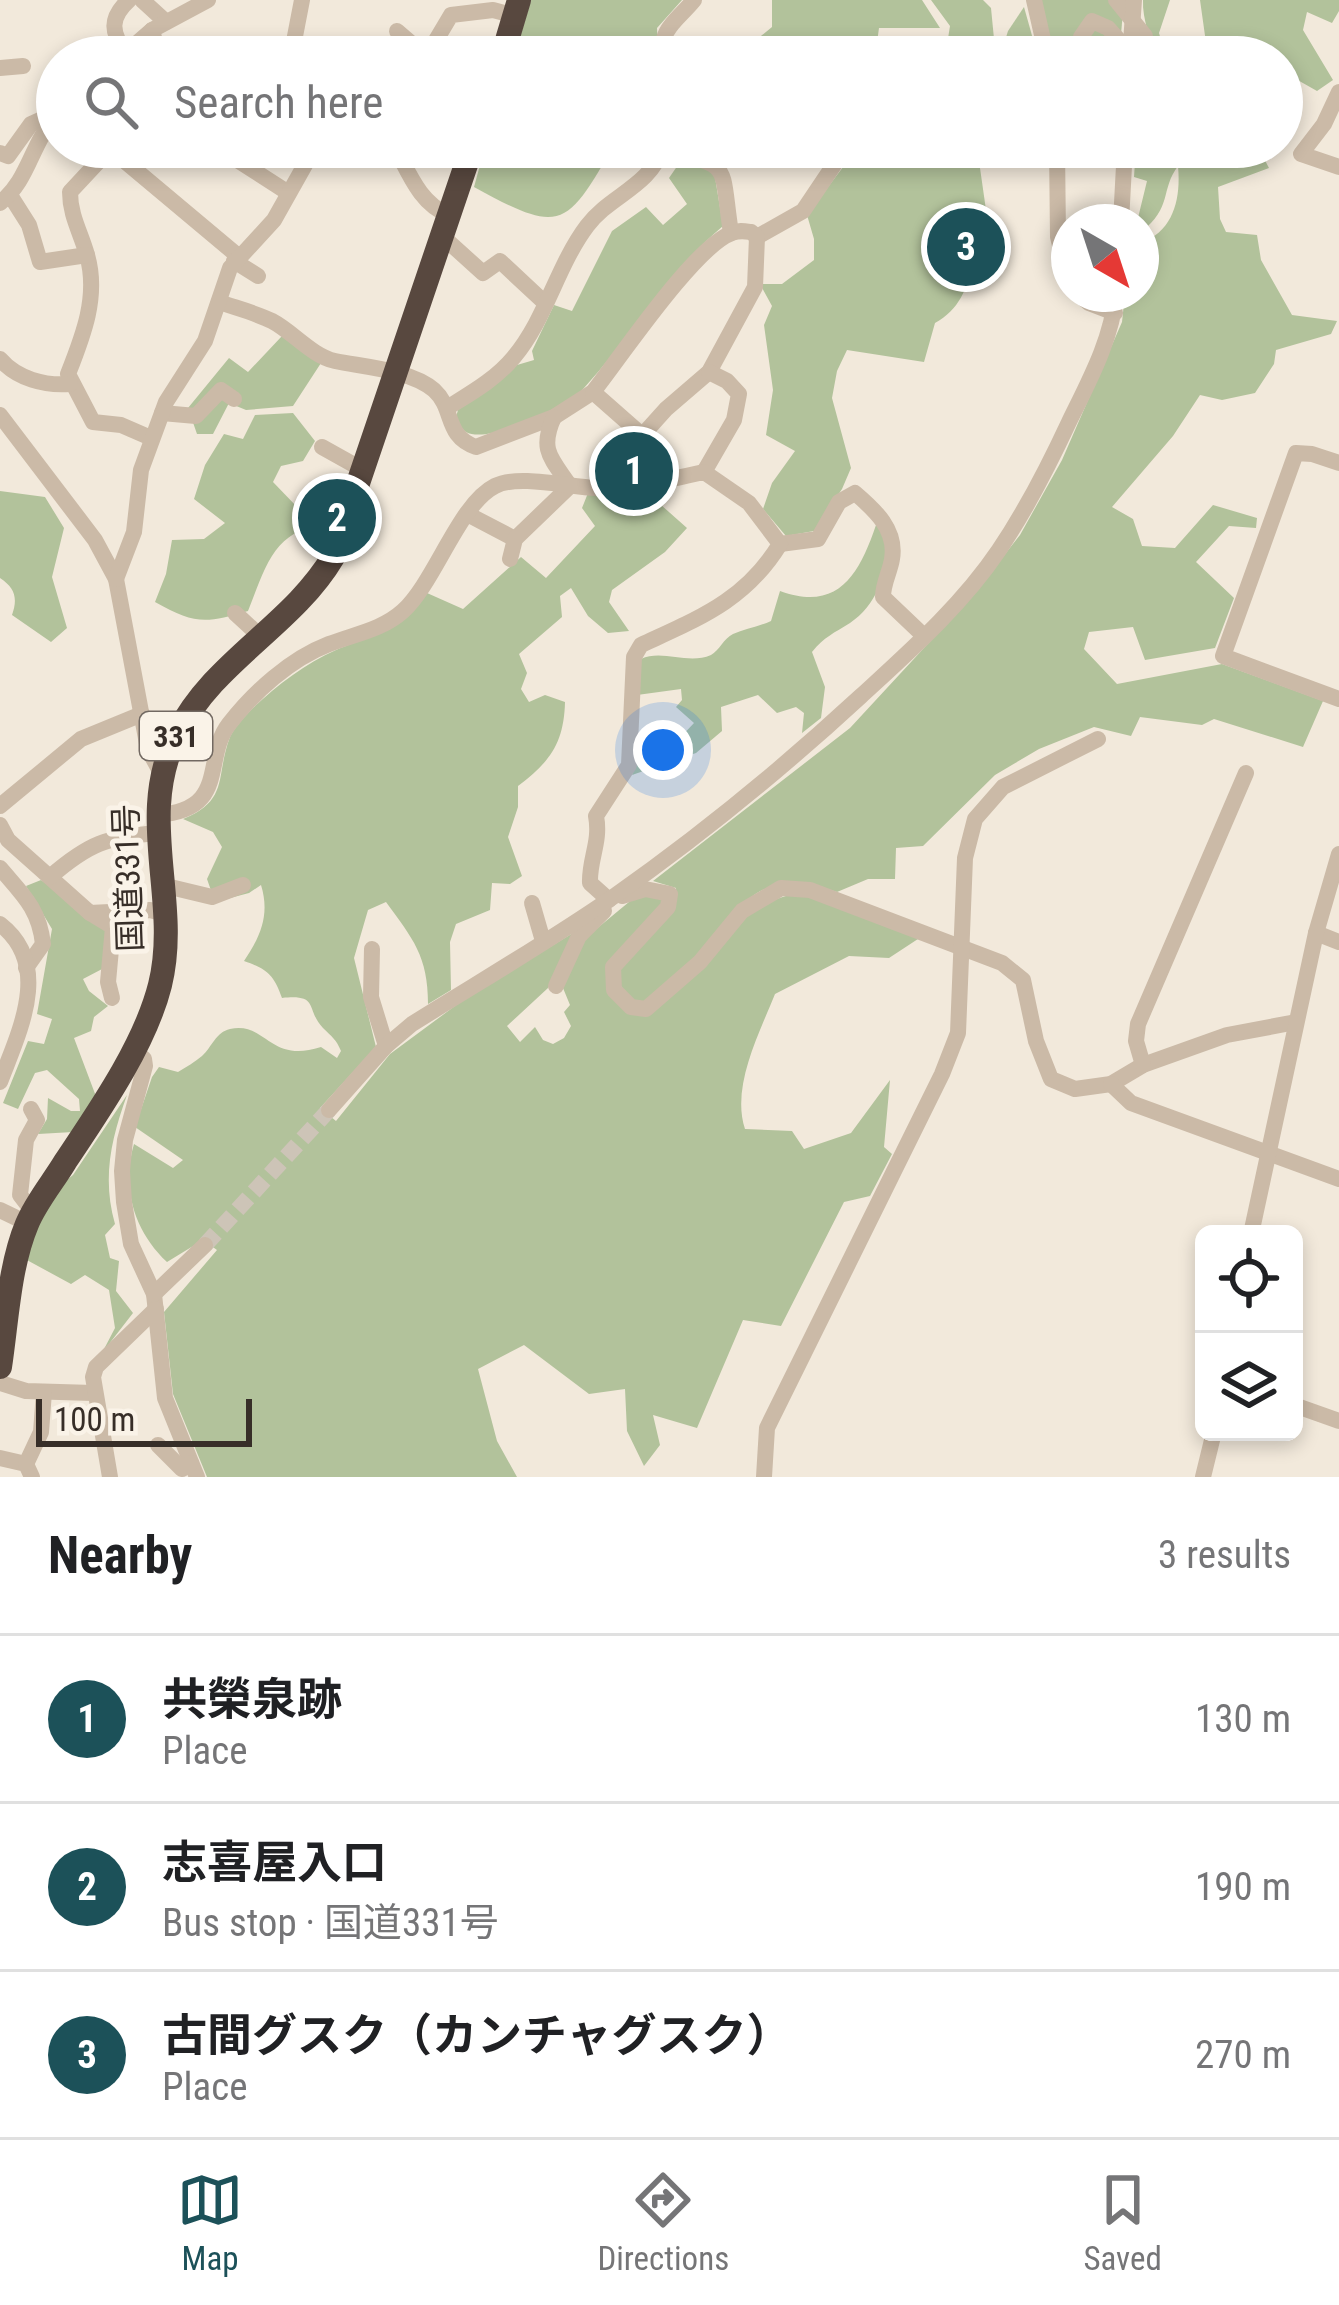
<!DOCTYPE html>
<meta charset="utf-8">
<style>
body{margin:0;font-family:"Roboto Condensed","Noto Sans JP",sans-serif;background:#f6f6f6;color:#202124}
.controls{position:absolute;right:36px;bottom:36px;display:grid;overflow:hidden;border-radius:18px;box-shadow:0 6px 18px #0003}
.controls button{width:108px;height:108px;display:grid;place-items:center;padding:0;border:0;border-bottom:3px solid #e0e0e0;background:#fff;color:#202124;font:60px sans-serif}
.compass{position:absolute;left:1051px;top:204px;width:108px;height:108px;border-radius:50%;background:#fff;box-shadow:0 6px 18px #0003;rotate:141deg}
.scale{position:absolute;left:36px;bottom:30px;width:216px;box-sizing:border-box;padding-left:12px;border:6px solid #372e28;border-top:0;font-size:33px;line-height:42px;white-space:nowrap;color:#372e28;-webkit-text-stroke:9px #faf3e8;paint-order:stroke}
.you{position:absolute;left:663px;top:750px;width:42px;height:42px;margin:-30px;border:9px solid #fff;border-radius:50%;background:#1a73e8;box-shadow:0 0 0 18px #1a73e833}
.badge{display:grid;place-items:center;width:78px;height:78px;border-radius:50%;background:#1c5159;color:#fff;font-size:39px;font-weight:700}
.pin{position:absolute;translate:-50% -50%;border:6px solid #fff;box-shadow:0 3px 12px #0006}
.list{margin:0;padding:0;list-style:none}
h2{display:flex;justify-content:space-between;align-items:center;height:156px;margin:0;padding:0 48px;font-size:51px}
h2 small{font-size:39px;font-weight:400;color:#757577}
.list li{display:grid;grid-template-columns:78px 1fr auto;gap:36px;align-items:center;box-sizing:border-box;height:168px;padding:0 48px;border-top:3px solid #e0e0e0}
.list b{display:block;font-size:45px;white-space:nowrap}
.list p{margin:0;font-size:39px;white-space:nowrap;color:#757577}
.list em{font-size:39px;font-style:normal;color:#757577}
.icon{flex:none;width:66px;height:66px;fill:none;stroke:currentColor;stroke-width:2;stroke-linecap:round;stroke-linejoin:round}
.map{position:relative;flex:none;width:1339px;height:1477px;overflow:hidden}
.search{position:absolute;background:#fff;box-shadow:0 6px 18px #0003;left:36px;right:36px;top:36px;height:132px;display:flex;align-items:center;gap:30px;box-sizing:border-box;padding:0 42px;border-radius:66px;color:#757577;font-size:45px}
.sheet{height:660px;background:#fff}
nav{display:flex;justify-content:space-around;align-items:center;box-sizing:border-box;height:168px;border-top:3px solid #e0e0e0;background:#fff;font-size:33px;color:#757577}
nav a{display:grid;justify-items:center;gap:6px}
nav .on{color:#1c5159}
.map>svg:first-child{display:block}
.green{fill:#b2c29b}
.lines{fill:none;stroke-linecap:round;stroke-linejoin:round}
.minor-tunnel{stroke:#cdc4b7;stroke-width:16;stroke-dasharray:16 8;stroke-linecap:butt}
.minor{stroke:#cbbaa7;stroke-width:16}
.highway{stroke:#58483f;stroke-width:24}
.minor-bridge{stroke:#cbbaa7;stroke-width:16}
.labels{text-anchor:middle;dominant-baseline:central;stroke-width:10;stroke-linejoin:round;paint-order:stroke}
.shield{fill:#faf3e8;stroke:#726962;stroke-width:3}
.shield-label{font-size:30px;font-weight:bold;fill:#372e28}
.street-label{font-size:33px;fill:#372e28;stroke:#faf3e8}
</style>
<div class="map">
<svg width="1339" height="1477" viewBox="0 0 1339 1477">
<rect width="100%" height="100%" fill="#f2e9db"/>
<g class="green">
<path d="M531,0H682L657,28L658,57H514Z"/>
<path d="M772,0H922L940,28H879L875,57H752L756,40L772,27Z"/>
<path d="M931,0H983L991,8L995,49L988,57H945L950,26Z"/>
<path d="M1041,0H1124L1119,57H1053Z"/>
<path d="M1143,0H1170L1159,33L1166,57H1151C1152,36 1142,21 1143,0Z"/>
<path d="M1200,0H1339V11L1332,23L1307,12L1303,30L1333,80L1317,91L1287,74L1282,97V57H1208Z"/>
<path d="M1024,7L1038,57H1000L1008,31Z"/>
<path d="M485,147H613C566,228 561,235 474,187Z"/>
<path d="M858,147H899L934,161L958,147H977L992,252L973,263C967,289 959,310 935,323L924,362L847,350L837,371L832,398L851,468L842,489L814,531L786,536L763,509L772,483L795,451L766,435L773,390L764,325L772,306L760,284H782L814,260V239L807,215Z"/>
<path d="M1136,147H1258L1269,168L1218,187L1220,219L1226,232L1257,235L1261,260L1292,315L1337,321L1331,334L1276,350L1274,364L1255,393L1222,400L1200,395L1173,436L1112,507L1133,519L1142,546L1175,548L1213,505L1257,518L1256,528L1229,526L1196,562L1234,598L1215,648L1145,660L1133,627L1089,632L1084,649L1117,684L1222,664L1323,701L1303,747L1214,719L1202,725L1140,717L1131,736L1094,727L1039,749L995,775L923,846L896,848L895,879H868L837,892C760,864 742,905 696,957C682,973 662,987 646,1002L630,1000L621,986L619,966L675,908L676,888L653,881L850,728L973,595L1020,535L1062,460L1122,322L1125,294H1141V243C1174,231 1181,198 1178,166C1160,190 1173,207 1141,232V222H1137L1147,181L1134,177Z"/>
<path d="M680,162L714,171L723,226C667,273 633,335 584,388C568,406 489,445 466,432C461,429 459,422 456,417L458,410L517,365L534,360L532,351L554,305L572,311L612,231L646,207L663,225L687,204L669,178Z"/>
<path d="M282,336L321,363L293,406L246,410L229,403L213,434H197L188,408L229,358L248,372Z"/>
<path d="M293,413L315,441L303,461L281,466L273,482L299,509L341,505L332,525C275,525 266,566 248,611C205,624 194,624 155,602L166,574L172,540L204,539L225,523L194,499L205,465L224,434L243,439L255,415Z"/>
<path d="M643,489L687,528L665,552L612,590L609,602L629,631L608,633L588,616L571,588L560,596L562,617L519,654L527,673L521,689L529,702L545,695L565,702C564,743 550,762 518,786V807L508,837L522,876L510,884L492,883L490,910L456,924L450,942L451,990L428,1004C428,956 413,939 386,902L368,910L354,958L376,1047L320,1108L336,1121L390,1054L463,1000L573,933L548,988L507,1026L520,1042L535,1027L543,1040L553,1044L564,1038L571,1026L564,1012L570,1005L563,988L583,940L635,897H662V904L608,963L609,992L645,1016C682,980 753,888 806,894C840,898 887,924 921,937L889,958L849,956L775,994C759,1034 731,1087 745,1129L792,1131L804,1149L851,1133L890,1080L884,1147L892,1154L870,1196L844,1202L781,1326L743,1320L697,1428L653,1415L660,1445L644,1466L627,1431L625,1389L589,1394L524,1345L478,1369L497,1441L517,1477H207L173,1394L164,1312L217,1250L203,1240L167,1262C134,1231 121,1187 134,1144L173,1168L183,1160L135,1127L152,1077L159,1067L178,1072C186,1067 195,1062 202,1056C212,1047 216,1032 230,1029C266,1021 269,1064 321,1047L337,1058L341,1051C336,1039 332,1037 323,1028C305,1009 320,994 282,998C274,975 267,969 244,961C261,936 270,914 261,885L249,893L215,902L207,879L222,847L213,832L183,819C230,800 215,776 230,737C234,728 245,716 253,708C276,686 306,663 336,650C382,631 394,633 427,593L463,609L521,557L546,578L595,526L582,508L588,493Z"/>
<path d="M0,491L45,497L64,528L52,577L67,628L51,642L12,615C18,598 15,588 0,578Z"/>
<path d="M876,525L887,537C889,569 878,605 850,623C834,633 824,637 812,652L825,687L821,718L802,733L804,713L796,707L777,713L758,695L721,707L722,731L696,753L632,775L642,749L655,737L676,742L694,723L676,707L682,700L681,689L637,695L641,659C662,649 688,665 711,655C719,651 724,638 733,634C744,629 758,627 771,621L780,591C838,612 859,575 876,525Z"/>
<path d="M41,880L108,929L104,968L83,979L89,991L108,1006L94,1017L91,1031L74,1038L97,1099L73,1132L38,1134L47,1119L48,1098L71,1111H80L79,1099L47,1070L35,1073L18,1109L3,1103L28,1041L44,1044L52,1019L37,1014L52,929L26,886Z"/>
<path d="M127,1095C111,1139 102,1179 115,1224L105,1235L110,1258L119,1261L116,1291L133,1313L102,1353L115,1328L109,1290L85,1275L71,1284L25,1259L30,1238L58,1187L73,1175Z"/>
</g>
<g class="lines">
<path class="minor-tunnel" d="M205,1245L329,1110"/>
<g class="minor">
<path d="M142,0L166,22"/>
<path d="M1034,0L1047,57"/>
<path d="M1116,0L1145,36L1142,57"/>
<path d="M152,30L159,57"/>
<path d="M397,31L426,56"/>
<path d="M126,53C111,33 109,18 129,0"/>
<path d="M121,57L152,30L208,0"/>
<path d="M291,57L302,0"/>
<path d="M426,57L451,15L493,10L516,16"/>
<path d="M664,57C658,29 678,20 694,0"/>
<path d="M1079,57L1081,37L1092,21L1108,28L1134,57"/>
<path d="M0,68L23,66"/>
<path d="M1339,92L1324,124L1301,154L1339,167"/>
<path d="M108,147L238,256"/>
<path d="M217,147L287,192"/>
<path d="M395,147C409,173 420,204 449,215"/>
<path d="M925,147H937"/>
<path d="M1057,147L1058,237L1069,283"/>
<path d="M111,148L70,192C70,216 81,233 87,255C99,296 83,336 68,374L93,422L121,425L151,438"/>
<path d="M662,151C734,165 720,163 731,233"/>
<path d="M0,153L8,156L31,124L51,115"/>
<path d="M10,195L29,225L40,262L87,255"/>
<path d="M0,203C30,179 31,142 57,116"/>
<path d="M1121,222L1125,147"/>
<path d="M442,236L483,273L500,261L545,303"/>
<path d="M757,237L803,211L846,147"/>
<path d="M234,261L258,276"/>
<path d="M1078,294L1089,303L1115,313"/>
<path d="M219,302C236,308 256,313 272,321C293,332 312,356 335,361C364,367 411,370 434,390C455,409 444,436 476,447L554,417L593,392C620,358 695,246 732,233C739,230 744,231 751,232L757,237L755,287L709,372L666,409L595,488"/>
<path d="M0,359C17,379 45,386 70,384"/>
<path d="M593,392L643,436"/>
<path d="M447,408C471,393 496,379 514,357C546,319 557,266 587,226C610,195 650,187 663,147"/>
<path d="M162,413L196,416L221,390L234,399"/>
<path d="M0,415L95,540L116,579L148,749L161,773"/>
<path d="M322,447L365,471"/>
<path d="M1339,463L1312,454L1296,453L1223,656L1339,699"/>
<path d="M704,472L734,420L739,394L727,381L709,372"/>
<path d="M469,515L515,539"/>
<path d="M780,544L818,539L839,502L855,493C875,510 897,530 892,559C890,572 883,583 883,597L924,636"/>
<path d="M510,559L515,539L570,486C551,458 539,450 554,417"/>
<path d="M116,579L134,532L141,470L166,402L205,341L230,268L274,220L315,147"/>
<path d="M235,613L260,636"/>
<path d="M0,806L81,739L142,714"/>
<path d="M157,815C230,810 202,759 229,724C254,692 290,659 329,644C355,634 382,630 403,611C435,582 459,504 495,486C518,474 569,487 596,488C632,488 669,480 704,472L749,503L780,544C745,601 699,618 641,645L634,657L629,765L596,816C601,842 589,859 590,883L609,900"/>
<path d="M0,825L8,840L90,913L150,910L165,914"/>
<path d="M0,868C22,894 39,908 43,944L26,968"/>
<path d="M50,877C89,843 107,837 158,833"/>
<path d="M162,885L212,897L243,885"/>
<path d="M622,896L645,889L670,894L668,907L613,967L614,990L631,1007L646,1009L700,962L742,911L781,888L810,890L1002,963L1023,980L1036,1041L1051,1079L1075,1089L1111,1084L1143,1065L1227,1035L1296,1022"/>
<path d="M532,903L543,941"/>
<path d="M90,913L113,927L108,982L112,998"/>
<path d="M0,924C53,965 19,1032 0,1082"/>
<path d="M1316,933L1339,942"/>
<path d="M372,949L371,997L386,1046"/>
<path d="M556,986L579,936L604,911"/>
<path d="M132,1049L144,1059L145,1066L125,1140L122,1171L124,1202L131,1244L154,1294L165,1398L197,1477"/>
<path d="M1143,1065L1136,1041L1138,1024L1246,773"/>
<path d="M1111,1084L1131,1103L1339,1179"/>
<path d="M31,1109L37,1120L26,1140L20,1195L33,1212"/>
<path d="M329,1110L386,1046L412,1024C479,982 548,942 613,897C700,836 783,768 861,696C910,651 962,605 999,550C1026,510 1049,465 1069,422C1089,381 1112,339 1116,294"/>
<path d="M0,1210L27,1223"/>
<path d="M1251,1234L1316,933L1339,854"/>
<path d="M154,1294L205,1245"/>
<path d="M0,1383L26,1391L93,1393"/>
<path d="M1294,1405L1339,1421"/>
<path d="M158,1445L182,1469L191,1463"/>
<path d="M0,1458L26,1464L32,1477"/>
<path d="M26,1464L41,1432L44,1392"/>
<path d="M110,1477L93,1377L96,1367L156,1309"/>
<path d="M764,1477L767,1428L942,1074L958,1033L965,858L975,819L1003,787L1098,739"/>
<path d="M1203,1477L1214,1432"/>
</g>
<g class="highway">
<path d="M502,57L519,0"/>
<path d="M0,1367C7,1321 9,1267 27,1224C36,1202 53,1182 65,1162C99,1111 145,1045 160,985C181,900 135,818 177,734C213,661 292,626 333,557L472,147"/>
</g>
<path class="minor-bridge" d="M1130,57L1134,0"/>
</g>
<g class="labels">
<rect class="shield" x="140" y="712" width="72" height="48" rx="9"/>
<g class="shield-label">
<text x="176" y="736">331</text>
</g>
<g class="street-label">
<text transform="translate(128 878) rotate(-92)">国道331号</text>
</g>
</g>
</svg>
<div class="controls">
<button><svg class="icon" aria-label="locate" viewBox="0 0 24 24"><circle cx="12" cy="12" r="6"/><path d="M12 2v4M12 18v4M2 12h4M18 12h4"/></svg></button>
<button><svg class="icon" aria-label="layers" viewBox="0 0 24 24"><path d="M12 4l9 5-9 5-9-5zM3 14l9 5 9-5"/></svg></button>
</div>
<svg class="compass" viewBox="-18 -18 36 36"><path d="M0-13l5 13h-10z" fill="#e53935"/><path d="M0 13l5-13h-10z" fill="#757577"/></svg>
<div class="scale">100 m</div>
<div class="you"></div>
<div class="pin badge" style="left:634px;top:471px">1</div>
<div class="pin badge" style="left:337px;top:518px">2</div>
<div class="pin badge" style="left:966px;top:247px">3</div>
<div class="search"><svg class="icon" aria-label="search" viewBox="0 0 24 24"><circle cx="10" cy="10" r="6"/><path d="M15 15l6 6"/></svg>Search here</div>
</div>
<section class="sheet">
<h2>Nearby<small>3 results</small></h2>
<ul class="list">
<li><span class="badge">1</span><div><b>共榮泉跡</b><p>Place</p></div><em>130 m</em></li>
<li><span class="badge">2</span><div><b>志喜屋入口</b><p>Bus stop · 国道331号</p></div><em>190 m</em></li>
<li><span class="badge">3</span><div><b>古間グスク（カンチャグスク）</b><p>Place</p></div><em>270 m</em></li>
</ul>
</section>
<nav>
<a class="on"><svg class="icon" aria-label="map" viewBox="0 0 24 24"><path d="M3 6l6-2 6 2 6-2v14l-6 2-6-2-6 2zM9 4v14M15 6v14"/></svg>Map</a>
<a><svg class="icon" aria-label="directions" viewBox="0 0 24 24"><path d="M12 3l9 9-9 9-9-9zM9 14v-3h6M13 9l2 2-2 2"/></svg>Directions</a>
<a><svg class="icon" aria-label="saved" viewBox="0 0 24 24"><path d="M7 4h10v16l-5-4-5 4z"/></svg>Saved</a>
</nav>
